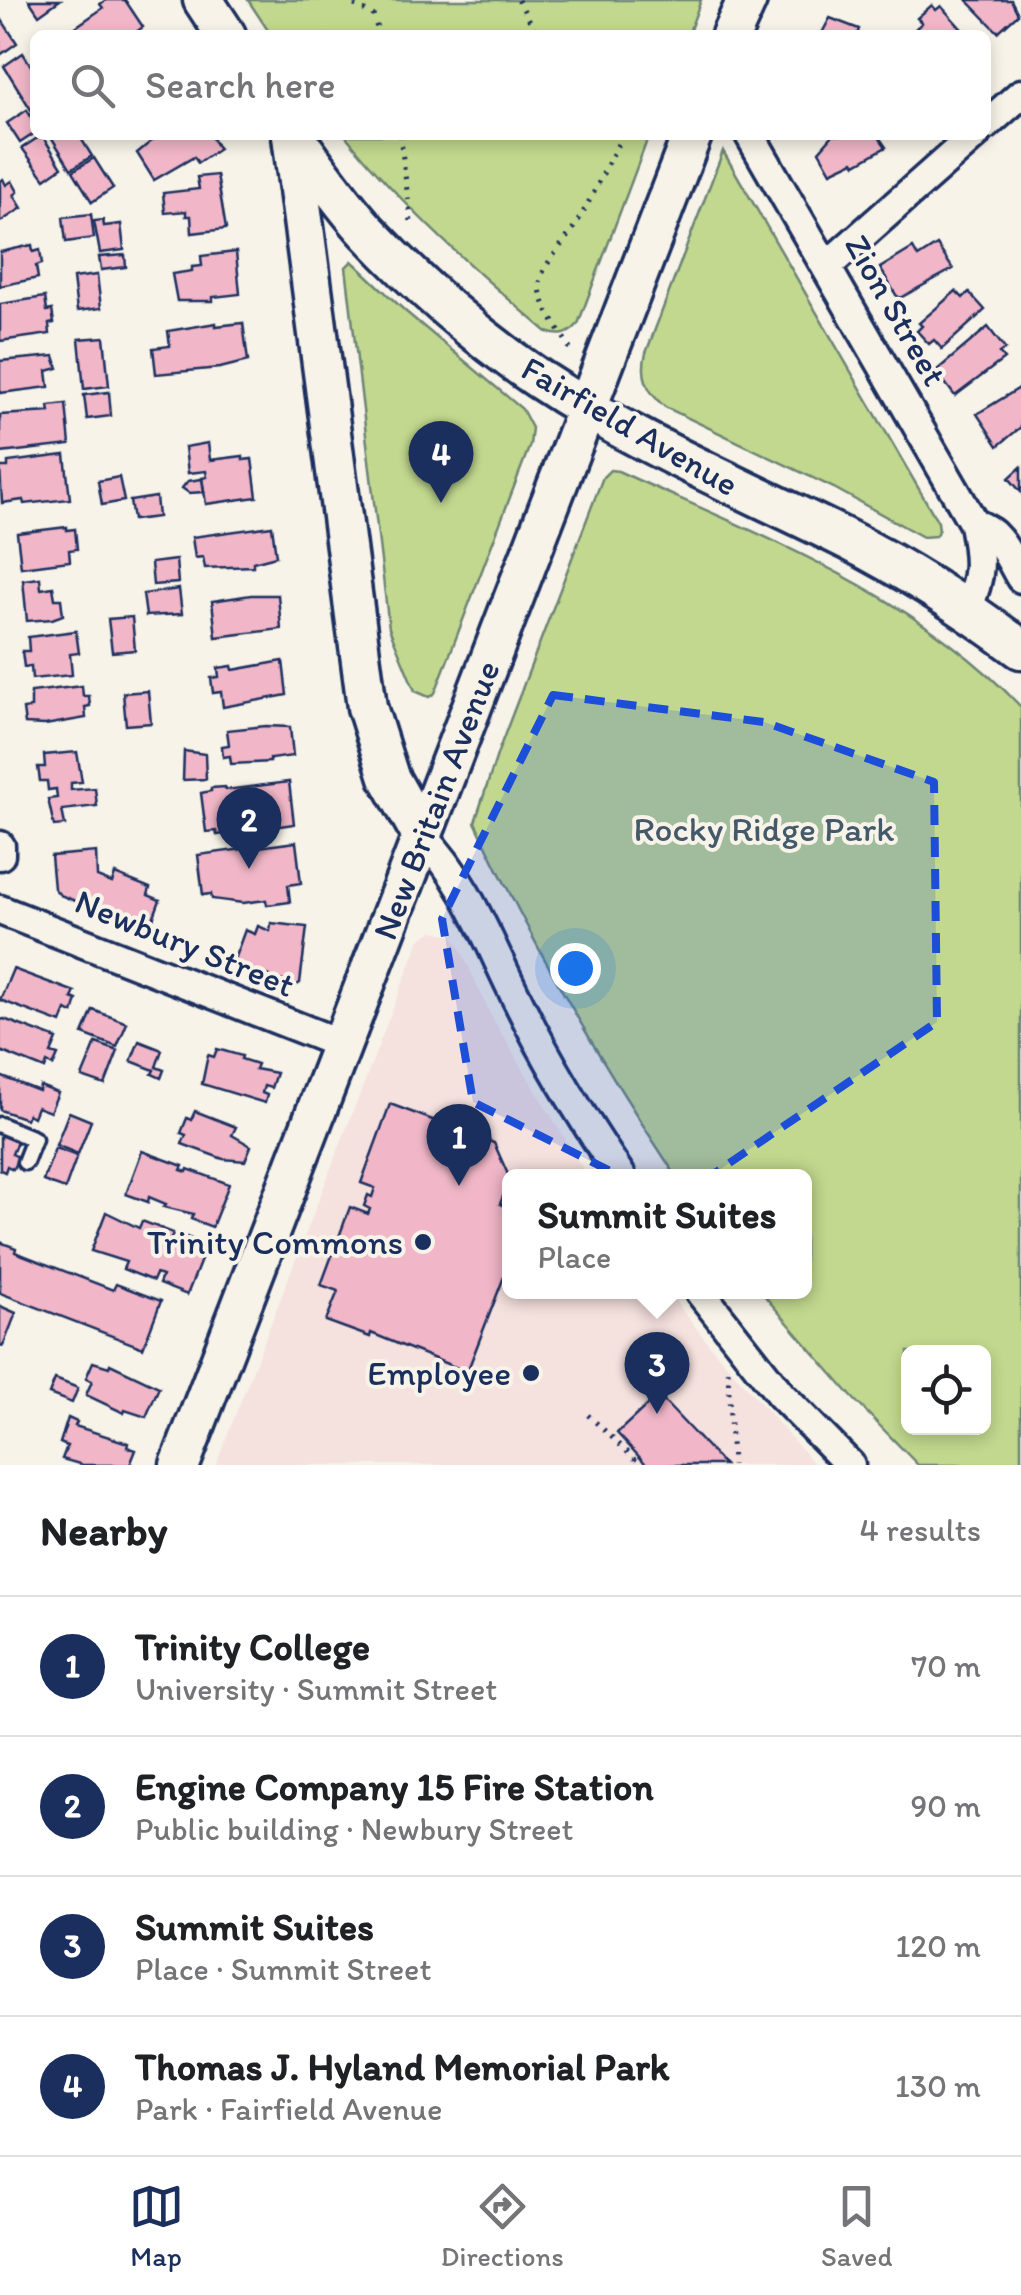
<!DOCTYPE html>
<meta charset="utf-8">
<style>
body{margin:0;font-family:Itim,sans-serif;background:#f2f2f2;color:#202124}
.controls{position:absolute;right:30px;bottom:30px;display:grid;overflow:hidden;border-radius:15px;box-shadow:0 5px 15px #0003}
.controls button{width:90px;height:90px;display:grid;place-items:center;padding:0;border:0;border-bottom:2px solid #e0e0e0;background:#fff;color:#202124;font:50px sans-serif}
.you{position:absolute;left:575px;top:968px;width:35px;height:35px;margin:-25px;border:8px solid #fff;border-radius:50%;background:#1a73e8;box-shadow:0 0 0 15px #1a73e833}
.badge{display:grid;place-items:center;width:65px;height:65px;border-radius:50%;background:#1b2f5e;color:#fff;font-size:32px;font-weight:700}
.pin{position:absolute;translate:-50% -82px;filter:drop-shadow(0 2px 5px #0008)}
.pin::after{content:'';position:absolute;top:52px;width:35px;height:30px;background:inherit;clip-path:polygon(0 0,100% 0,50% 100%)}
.popup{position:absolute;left:502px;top:1169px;width:310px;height:130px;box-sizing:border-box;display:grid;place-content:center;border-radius:15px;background:#fff;filter:drop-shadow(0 2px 8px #0005);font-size:32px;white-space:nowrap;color:#757577}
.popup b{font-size:38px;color:#202124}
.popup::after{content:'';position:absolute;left:50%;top:100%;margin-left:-20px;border:20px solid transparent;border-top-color:#fff}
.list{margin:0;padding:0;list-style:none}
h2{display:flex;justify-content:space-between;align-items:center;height:130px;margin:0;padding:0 40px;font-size:42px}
h2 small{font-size:32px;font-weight:400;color:#757577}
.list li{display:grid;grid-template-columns:65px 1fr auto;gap:30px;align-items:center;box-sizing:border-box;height:140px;padding:0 40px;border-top:2px solid #e0e0e0}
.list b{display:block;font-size:38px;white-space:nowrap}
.list p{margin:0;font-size:32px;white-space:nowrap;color:#757577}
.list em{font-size:32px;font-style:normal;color:#757577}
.icon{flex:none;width:55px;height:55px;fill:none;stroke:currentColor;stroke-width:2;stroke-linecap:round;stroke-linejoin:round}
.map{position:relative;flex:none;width:1021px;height:1465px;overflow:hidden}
.search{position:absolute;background:#fff;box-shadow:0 5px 15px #0003;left:30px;right:30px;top:30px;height:110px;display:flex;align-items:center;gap:25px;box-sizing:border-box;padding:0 35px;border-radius:15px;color:#757577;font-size:38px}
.sheet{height:690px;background:#fff}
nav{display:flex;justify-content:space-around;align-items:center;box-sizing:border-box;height:140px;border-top:2px solid #e0e0e0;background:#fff;font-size:28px;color:#757577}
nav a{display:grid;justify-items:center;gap:5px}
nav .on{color:#1b2f5e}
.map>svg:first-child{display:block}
.built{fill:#f5e1de}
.green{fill:#c1d88e;stroke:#6e8476;stroke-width:2.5;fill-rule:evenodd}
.building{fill:#f1b7c8;stroke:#1b2f5e;stroke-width:2.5}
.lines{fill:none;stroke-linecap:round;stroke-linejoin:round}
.lane-casing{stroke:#1b2f5e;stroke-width:21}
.street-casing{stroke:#1b2f5e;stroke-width:35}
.secondary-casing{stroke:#1b2f5e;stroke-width:45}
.path{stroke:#1b2f5e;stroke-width:5;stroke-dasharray:2.5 8;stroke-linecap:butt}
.lane{stroke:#f7f3e8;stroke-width:14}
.street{stroke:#f7f3e8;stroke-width:28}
.secondary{stroke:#f7f3e8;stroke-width:38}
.marked{fill:#1d4ed8;fill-opacity:0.2;stroke:#1d4ed8;stroke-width:8;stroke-dasharray:20 12;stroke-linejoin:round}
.poi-dot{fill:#1b2f5e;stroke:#f7f3e8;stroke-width:4}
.labels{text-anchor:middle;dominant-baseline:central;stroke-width:8;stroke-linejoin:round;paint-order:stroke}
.street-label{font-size:35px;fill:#1b2f5e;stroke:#f7f3e8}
.park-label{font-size:35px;fill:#44596a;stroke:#f7f3e8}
.poi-label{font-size:35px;fill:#1b2f5e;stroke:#f7f3e8;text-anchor:end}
</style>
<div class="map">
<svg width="1021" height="1465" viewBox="0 0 1021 1465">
<rect width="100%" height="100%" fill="#f7f3e8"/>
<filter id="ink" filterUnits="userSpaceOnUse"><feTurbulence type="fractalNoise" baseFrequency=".01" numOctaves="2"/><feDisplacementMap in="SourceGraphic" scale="20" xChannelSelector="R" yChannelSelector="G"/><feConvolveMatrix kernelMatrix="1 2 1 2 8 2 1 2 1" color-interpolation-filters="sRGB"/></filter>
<g filter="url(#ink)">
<path class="built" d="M433,931L451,935L458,944L491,1016L587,1176H510V1292H668L711,1347L815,1465H216L420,939Z"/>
<g class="green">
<path d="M248,0H701L688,35H271Z"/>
<path d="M345,135H649L578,324C569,335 560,337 547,332C475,271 405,209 345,135Z"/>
<path d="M723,151L938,522L939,530L935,536L923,537L834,488L665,407C647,392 640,376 646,353Z"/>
<path d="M352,261L405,311L522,409L532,428L530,445L435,693L429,697L415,691L389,628L346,267Z"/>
<path d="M610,470L618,471C759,535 913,592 1021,707V1465H918L852,1397L768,1300L762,1292H804V1176H676C601,1063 533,946 475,822L498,752L603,477ZM908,1352H984V1428H908Z"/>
</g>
<g class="building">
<path d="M29,0H60L39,15Z"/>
<path d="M106,0H125L143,27L132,35H64L103,8L100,4Z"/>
<path d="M967,0H1011L1018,14L998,32Z"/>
<path d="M932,5L936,10L941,6L967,35H923L916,28L922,23L917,18Z"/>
<path d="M0,17L17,43L0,55Z"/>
<path d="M830,18L859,29L857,35H821Z"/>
<path d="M23,53L35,72L33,113L4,66Z"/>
<path d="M27,110L35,123V133L20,143L7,123Z"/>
<path d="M42,135L62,167L45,179L22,148Z"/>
<path d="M50,135H79L92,156L71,169Z"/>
<path d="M159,135H210L219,149L198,163L194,157L154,180L137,153Z"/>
<path d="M833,135H883L879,137L886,147L856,164L854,161L831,172L819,151Z"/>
<path d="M94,158L113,188L92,202L73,171Z"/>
<path d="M217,175L226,229L192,233L191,216H186V211L165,213L163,193L199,189L197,177Z"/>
<path d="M3,179L6,185L12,181L18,192L14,195L22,208L0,222V181Z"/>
<path d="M91,214L94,238L66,242L63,217Z"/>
<path d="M103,220L104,226L121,224L124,250L100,253L94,221Z"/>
<path d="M32,245L33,252L40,250L42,264L36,266L38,278L0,286V252Z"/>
<path d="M937,245L953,269L900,298L896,295L880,268L913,248L918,257Z"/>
<path d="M236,252L240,294L213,297V301H177L172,274L192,271V267L202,266L201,256Z"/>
<path d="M125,255L126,267L101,270L99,257Z"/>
<path d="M97,275L101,308L77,311L73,278Z"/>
<path d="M956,291L963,298L969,292L985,310L942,349L934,340L929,344L917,331L922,326L919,323Z"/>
<path d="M45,297L47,311L52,310L54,323L49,324L50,334L0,341V304Z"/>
<path d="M216,323V326L243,323L248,361L220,368L156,374L153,348L170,346L168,331Z"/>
<path d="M988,327L1005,349L999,353L1004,359L955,396L936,371Z"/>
<path d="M104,337L109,386L84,389L79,339Z"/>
<path d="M54,356L58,368L47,371L49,387L0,393V361Z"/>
<path d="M1021,387V427L998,446L977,414Z"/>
<path d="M109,392L111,416L87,419L84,395Z"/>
<path d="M66,404L70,445L0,453V415L50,412L49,406Z"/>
<path d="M208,443L210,460L243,456V460L252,459L257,497L206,504L202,478L207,477L206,471L188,473L185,447Z"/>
<path d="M65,455L70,499L24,504L23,500L2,503L0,467H8V462Z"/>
<path d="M1021,467V492L1009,478Z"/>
<path d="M119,477L124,501L102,505L98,481Z"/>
<path d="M202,479L204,492L189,493L182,488L188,481Z"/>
<path d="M156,497L158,517L133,520L130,501Z"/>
<path d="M272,526L276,556L253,562V566L205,568L203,557L195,558L192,537Z"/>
<path d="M67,527V530L75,529L77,549L69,550L70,561L21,567L17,533Z"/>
<path d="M176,560L178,583L153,585L151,563Z"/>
<path d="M40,578L41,589L53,587L55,599H61L63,615L52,619L27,621L23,580Z"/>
<path d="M179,589L182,614L146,616L143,594Z"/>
<path d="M251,595H278L281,629L216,637L212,601Z"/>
<path d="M132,617L135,650L112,652L108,619Z"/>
<path d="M76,631L79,653L70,654L72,675L32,679L31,666L24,667L22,651H29L28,637Z"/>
<path d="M283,661L287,695L223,707L221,692L213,693L211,678L219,677L218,668L232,666L233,670Z"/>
<path d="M82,686L83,696H89L90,706L85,707L86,718L45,725L25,724L23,709L31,708V692Z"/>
<path d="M148,691L151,723L126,725L123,693Z"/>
<path d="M266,726L290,727L293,756L270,759V762L231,764L230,756L223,757L222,746L229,745L227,730Z"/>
<path d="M184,751L205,754L206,779L183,780Z"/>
<path d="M77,752L82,782L71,783V790L95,788L97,806L62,810L65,825L54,826L48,799L57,798L56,789L48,790L47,781H40L38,767H45L44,755Z"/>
<path d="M289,782L294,824L217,835L216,831L206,832L201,793L211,791V788L225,787L226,790Z"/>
<path d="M296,842L301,883L288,885L290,902L267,905L266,900L243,903L212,899L211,894L203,895L198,855Z"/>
<path d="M96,852L97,877L112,883L115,874L150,888L148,895L160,900L149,930L60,895L54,888L51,856Z"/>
<path d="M271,923L307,927L300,983L295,986L233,962L245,930L255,934L258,926L270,931Z"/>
<path d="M13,969L75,992L72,998L77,1000L73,1013L66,1010L61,1023L0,1000Z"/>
<path d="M93,1010L127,1023L117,1047L83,1034Z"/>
<path d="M4,1019L57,1039L51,1053L58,1055L53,1066L47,1063L45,1069L0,1051V1020Z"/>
<path d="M139,1041L162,1050L156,1067L164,1070L161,1078L152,1074L154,1070L131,1061Z"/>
<path d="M96,1043L118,1051L105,1085L82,1077Z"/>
<path d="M217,1049L242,1056L241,1059L257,1064L255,1069L276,1073L271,1088L264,1086L262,1093L267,1095L265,1103L202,1084L208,1055L214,1057Z"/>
<path d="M0,1076L39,1091L40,1086L58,1093L50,1112L37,1107L33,1117L28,1114L26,1119L0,1110Z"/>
<path d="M390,1104L494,1143L510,1179L500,1204L510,1208V1270L507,1269L467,1372L371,1333L370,1337L326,1321L338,1291L321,1285L350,1207L368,1214L370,1209L364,1206L368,1195L372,1197L375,1188L361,1183Z"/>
<path d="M195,1111L236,1127L232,1135L251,1146L245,1161L223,1159L182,1144L186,1135L181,1133L187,1118L191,1120Z"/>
<path d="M69,1112L91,1121L78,1154L56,1145Z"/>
<path d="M0,1135L17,1142L12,1154L18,1157L13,1169L7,1166L5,1172L0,1170Z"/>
<path d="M55,1148L77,1156L65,1189L43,1181Z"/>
<path d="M142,1151L183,1166L181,1170L187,1172L188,1169L229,1184L212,1227L191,1219L193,1214L164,1207L166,1204L149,1197L148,1202L126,1194Z"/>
<path d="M106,1212L139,1228L142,1221L173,1233L170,1241L175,1243L178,1234L207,1245L187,1295L159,1284L162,1276L156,1274L153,1281L123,1269L126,1262L91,1251Z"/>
<path d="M0,1242L16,1248L15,1252L113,1290L116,1284L161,1301L143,1348L0,1293Z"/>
<path d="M0,1306L16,1313L3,1346L0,1345Z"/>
<path d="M93,1362L109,1367L110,1364L159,1387L146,1417L125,1410L124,1413L86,1395L92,1381L86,1378Z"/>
<path d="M55,1379L78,1388L72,1403L49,1394Z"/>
<path d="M658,1395L724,1465H647L617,1433Z"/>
<path d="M68,1418L77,1422L75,1426L128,1443L127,1447L136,1450L130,1465H83L62,1459L67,1446L60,1443Z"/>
</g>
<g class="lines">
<defs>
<path id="lane" d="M0,1125L34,1139L25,1162"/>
<g id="street">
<path d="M986,125L1021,94"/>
<path d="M750,135L974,524C981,560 982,575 967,609"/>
<path d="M827,266L975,135"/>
<path d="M974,524C1000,531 1008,556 1021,578"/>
<path d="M422,836C468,882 490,946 519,1003C548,1063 584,1121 621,1176"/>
<path d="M0,846V855"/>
<path d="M0,910L343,1045"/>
<path d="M700,1292L781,1395L850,1465"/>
</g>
<g id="secondary">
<path d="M203,0L226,35"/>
<path d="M731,35L747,0"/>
<path d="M293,135C317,167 340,202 367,231C418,285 478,338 539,379C637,444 744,488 848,540C909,571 966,608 1021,649"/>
<path d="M292,136L367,707L389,777L422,836"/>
<path d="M180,1465L692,135"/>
</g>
</defs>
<use href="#lane" class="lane-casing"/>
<use href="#street" class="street-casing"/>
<use href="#secondary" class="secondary-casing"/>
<g class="path">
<path d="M345,0L373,15L379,35"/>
<path d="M518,0L538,35"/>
<path d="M400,135L411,222"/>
<path d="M570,349C561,330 540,307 540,285C540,271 554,255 562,244C588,211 602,172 623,135"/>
<path d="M728,1370L732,1465"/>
<path d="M588,1415L635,1459L629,1465"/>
</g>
<use href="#lane" class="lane"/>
<use href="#street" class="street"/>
<use href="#secondary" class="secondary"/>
</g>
</g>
<path class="marked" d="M553,695L764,722L934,782L937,1022L672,1202L473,1102L442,919Z"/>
<g class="poi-dot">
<circle cx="423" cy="1242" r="10"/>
<circle cx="531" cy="1373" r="10"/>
</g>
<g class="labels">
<g class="street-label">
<text transform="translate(896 310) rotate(60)">Zion Street</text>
<text transform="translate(630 426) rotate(30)">Fairfield Avenue</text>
<text transform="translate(436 800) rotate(-69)">New Britain Avenue</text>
<text transform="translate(185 943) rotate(22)">Newbury Street</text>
</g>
<g class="park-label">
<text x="764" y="829">Rocky Ridge Park</text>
</g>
<g class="poi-label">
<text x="403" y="1242">Trinity Commons</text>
<text x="511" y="1373">Employee</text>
</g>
</g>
</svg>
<div class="controls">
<button><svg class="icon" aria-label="locate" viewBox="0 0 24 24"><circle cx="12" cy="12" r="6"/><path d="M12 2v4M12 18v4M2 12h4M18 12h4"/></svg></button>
</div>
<div class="you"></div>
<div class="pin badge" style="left:459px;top:1186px">1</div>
<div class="pin badge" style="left:249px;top:869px">2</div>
<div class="pin badge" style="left:657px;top:1414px">3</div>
<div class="popup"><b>Summit Suites</b>Place</div>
<div class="pin badge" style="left:441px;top:503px">4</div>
<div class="search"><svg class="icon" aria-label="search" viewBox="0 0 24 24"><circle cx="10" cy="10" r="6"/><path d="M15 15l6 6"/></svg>Search here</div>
</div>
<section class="sheet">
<h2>Nearby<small>4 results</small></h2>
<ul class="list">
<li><span class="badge">1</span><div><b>Trinity College</b><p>University · Summit Street</p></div><em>70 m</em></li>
<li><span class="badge">2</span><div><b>Engine Company 15 Fire Station</b><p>Public building · Newbury Street</p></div><em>90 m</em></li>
<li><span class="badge">3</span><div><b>Summit Suites</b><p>Place · Summit Street</p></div><em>120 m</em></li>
<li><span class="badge">4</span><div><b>Thomas J. Hyland Memorial Park</b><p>Park · Fairfield Avenue</p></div><em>130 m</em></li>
</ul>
</section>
<nav>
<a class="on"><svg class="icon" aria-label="map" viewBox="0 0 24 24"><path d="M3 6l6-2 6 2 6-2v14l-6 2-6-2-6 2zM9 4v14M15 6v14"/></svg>Map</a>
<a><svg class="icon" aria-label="directions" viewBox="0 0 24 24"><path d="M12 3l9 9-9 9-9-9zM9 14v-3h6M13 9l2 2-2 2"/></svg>Directions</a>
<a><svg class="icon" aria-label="saved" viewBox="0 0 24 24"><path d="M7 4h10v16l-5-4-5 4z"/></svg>Saved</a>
</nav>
